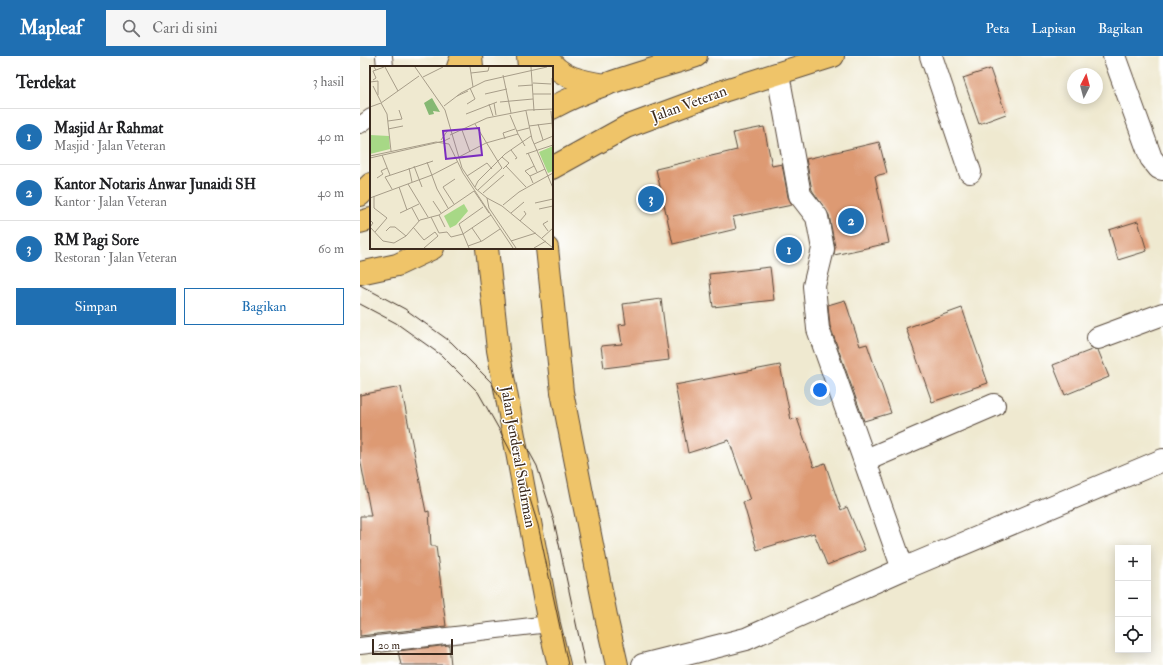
<!DOCTYPE html>
<html lang="id">
<meta charset="utf-8">
<style>
body{margin:0;font-family:"IM FELL Double Pica",serif;background:#f6f6f6;color:#202124}
.controls{position:absolute;right:12px;bottom:12px;display:grid;overflow:hidden;border-radius:0px;box-shadow:0 2px 10px #0003}
.controls button{width:36px;height:36px;display:grid;place-items:center;padding:0;border:0;border-bottom:1px solid #e0e0e0;background:#fff;color:#202124;font:20px sans-serif}
.compass{position:absolute;left:707px;top:12px;width:36px;height:36px;border-radius:50%;background:#fff;box-shadow:0 2px 10px #0003;rotate:6deg}
.scale{position:absolute;left:12px;bottom:10px;width:81px;box-sizing:border-box;padding-left:4px;border:2px solid #3b2a1e;border-top:0;font-size:11px;line-height:14px;white-space:nowrap;color:#3b2a1e;-webkit-text-stroke:3px #fff;paint-order:stroke}
.you{position:absolute;left:460px;top:334px;width:14px;height:14px;margin:-10px;border:3px solid #fff;border-radius:50%;background:#1a73e8;box-shadow:0 0 0 6px #1a73e833}
.badge{display:grid;place-items:center;width:26px;height:26px;border-radius:50%;background:#1f6fb2;color:#fff;font-size:13px;font-weight:700}
.pin{position:absolute;translate:-50% -50%;border:2px solid #fff;box-shadow:0 1px 4px #0006}
.list{margin:0;padding:0;list-style:none}
h2{display:flex;justify-content:space-between;align-items:center;height:52px;margin:0;padding:0 16px;font-size:17px}
h2 small{font-size:13px;font-weight:400;color:#757577}
.list li{display:grid;grid-template-columns:26px 1fr auto;gap:12px;align-items:center;box-sizing:border-box;height:56px;padding:0 16px;border-top:1px solid #e0e0e0}
.list b{display:block;font-size:15px;white-space:nowrap}
.list p{margin:0;font-size:13px;white-space:nowrap;color:#757577}
.list em{font-size:13px;font-style:normal;color:#757577}
.actions{display:flex;gap:8px;padding:12px 16px}
.actions a{flex:1;padding:9px 0;border:1px solid #1f6fb2;border-radius:0px;text-align:center;font-size:14px;color:#1f6fb2}
.actions .main{background:#1f6fb2;color:#fff}
.icon{flex:none;width:22px;height:22px;fill:none;stroke:currentColor;stroke-width:2;stroke-linecap:round;stroke-linejoin:round}
.map{position:relative;flex:none;width:803px;height:609px;overflow:hidden}
header{display:flex;align-items:center;gap:24px;box-sizing:border-box;height:56px;padding:0 20px;background:#1f6fb2;color:#fff}
header strong{font-size:19px}
nav{display:flex;gap:22px;margin-inline-start:auto;font-size:14px}
.search{width:280px;height:36px;background:#f6f6f6;display:flex;align-items:center;gap:10px;box-sizing:border-box;padding:0 14px;border-radius:0px;color:#757577;font-size:15px}
main{display:flex}
aside{flex:1;background:#fff}
.map>svg:first-child{display:block}
.building{fill:#dd9a73}
.lines{fill:none;stroke-linecap:round;stroke-linejoin:round}
.lane-casing{stroke:#564739;stroke-width:18}
.street-casing{stroke:#564739;stroke-width:24}
.primary-casing{stroke:#564739;stroke-width:24}
.highway-casing{stroke:#564739;stroke-width:24}
.lane{stroke:#fff;stroke-width:16}
.street{stroke:#fff;stroke-width:22}
.primary{stroke:#efc469;stroke-width:22}
.highway{stroke:#efc469;stroke-width:22}
.tram{stroke:#3b2a1e;stroke-width:1}
.labels{text-anchor:middle;dominant-baseline:central;stroke-width:3;stroke-linejoin:round;paint-order:stroke}
.street-label{font-size:15px;fill:#3b2a1e;stroke:#fff}
.inset-road{fill:none;stroke:#a79d89;stroke-width:1}
.view{fill:#7b2cbf;fill-opacity:0.15;stroke:#7b2cbf;stroke-width:2}
.inset-edge{fill:none;stroke:#3b2a1e;stroke-width:2}
</style>
<header>
<strong>Mapleaf</strong>
<div class="search"><svg class="icon" aria-label="search" viewBox="0 0 24 24"><circle cx="10" cy="10" r="6"/><path d="M15 15l6 6"/></svg>Cari di sini</div>
<nav><a>Peta</a><a>Lapisan</a><a>Bagikan</a></nav>
</header>
<main>
<aside>
<h2>Terdekat<small>3 hasil</small></h2>
<ul class="list">
<li><span class="badge">1</span><div><b>Masjid Ar Rahmat</b><p>Masjid · Jalan Veteran</p></div><em>40 m</em></li>
<li><span class="badge">2</span><div><b>Kantor Notaris Anwar Junaidi SH</b><p>Kantor · Jalan Veteran</p></div><em>40 m</em></li>
<li><span class="badge">3</span><div><b>RM Pagi Sore</b><p>Restoran · Jalan Veteran</p></div><em>60 m</em></li>
</ul>
<div class="actions"><a class="main">Simpan</a><a>Bagikan</a></div>
</aside>
<div class="map">
<svg width="803" height="609" viewBox="0 0 803 609">
<rect width="100%" height="100%" fill="#fff"/>
<filter id="ink" filterUnits="userSpaceOnUse"><feTurbulence type="fractalNoise" baseFrequency=".025" numOctaves="2"/><feDisplacementMap in="SourceGraphic" scale="8" xChannelSelector="R" yChannelSelector="G"/><feConvolveMatrix kernelMatrix="1 2 1 2 8 2 1 2 1" color-interpolation-filters="sRGB"/></filter>
<filter id="wash" filterUnits="userSpaceOnUse"><feTurbulence type="fractalNoise" baseFrequency=".012" numOctaves="4" result="noise"/><feDisplacementMap in="SourceGraphic" scale="16" xChannelSelector="R" yChannelSelector="G"/><feGaussianBlur stdDeviation="0.9" result="paint"/><feColorMatrix in="noise" values="0 0 0 0 0 0 0 0 0 0 0 0 0 0 0 0 0 1.4 0 .05"/><feComposite in="paint" operator="in"/></filter>
<g filter="url(#wash)">
<rect width="100%" height="100%" fill="#efe9d0"/>
<g id="blocks">
<g class="building">
<path d="M630,13L646,58L619,68L603,22Z"/>
<path d="M404,71L412,110L422,108L428,141L432,149L373,161L376,173L313,188L296,113L377,94L373,77Z"/>
<path d="M519,86L527,117L515,120L529,187L474,199L475,191L469,159L452,134L446,103Z"/>
<path d="M778,165L787,195L758,204L749,174Z"/>
<path d="M410,211L414,244L353,251L349,218Z"/>
<path d="M301,243L309,304L244,312L241,290L262,288L259,269L266,268L263,248Z"/>
<path d="M485,244L500,290L507,288L531,357L504,365L470,270L468,249Z"/>
<path d="M602,252L628,327L572,346L546,272Z"/>
<path d="M734,293L738,294L749,321L705,339L693,309Z"/>
<path d="M420,309L431,364L437,362L454,411L465,407L481,454L487,451L505,494L467,509L454,477L397,494L383,446L390,444L369,384L328,397L315,329Z"/>
<path d="M41,331L66,456L69,455L71,490H76L86,570L0,580V460H11L0,402V339Z"/>
<path d="M89,589L91,609H41L38,595Z"/>
</g>
</g>
</g>
<g filter="url(#ink)">
<use href="#blocks" fill-opacity="0" stroke="#564739" stroke-width="1"/>
<g class="lines">
<defs>
<g id="lane">
<path d="M24,0L25,11"/>
<path d="M0,69L11,61"/>
<path d="M0,590L189,568"/>
</g>
<g id="street">
<path d="M571,0L610,116"/>
<path d="M754,0L791,102L799,112L803,113"/>
<path d="M418,18L440,139L457,161L463,193L454,230L458,273L543,513"/>
<path d="M738,282L803,258"/>
<path d="M506,404L634,349"/>
<path d="M283,609L386,583L543,513L803,404"/>
</g>
<g id="primary">
<path d="M98,11L102,0"/>
<path d="M0,139L11,128"/>
<path d="M0,166L11,163"/>
<path d="M0,217L37,209L73,192"/>
</g>
<g id="highway">
<path d="M111,0L112,11"/>
<path d="M168,0L169,11"/>
<path d="M187,0C198,22 224,26 246,29"/>
<path d="M192,52C236,28 288,15 336,0"/>
<path d="M192,112L266,71L366,34L473,0"/>
<path d="M127,192L138,294L189,568L199,609"/>
<path d="M187,192L202,336L247,565L257,609"/>
</g>
</defs>
<use href="#lane" class="lane-casing"/>
<use href="#street" class="street-casing"/>
<use href="#primary" class="primary-casing"/>
<use href="#highway" class="highway-casing"/>
<use href="#lane" class="lane"/>
<use href="#street" class="street"/>
<use href="#primary" class="primary"/>
<use href="#highway" class="highway"/>
<g class="tram">
<path d="M0,229L45,253L91,286L131,326L177,410L194,465L225,609"/>
<path d="M0,248L36,267L81,299L118,336L140,375L162,417L178,469L208,609"/>
</g>
</g>
</g>
<g class="labels">
<g class="street-label">
<text transform="translate(329 48) rotate(-20)">Jalan Veteran</text>
<text transform="translate(158 401) rotate(80)">Jalan Jenderal Sudirman</text>
</g>
</g>
<g transform="translate(10 10)">
<rect width="183" height="183" fill="#efe9d0"/>
<path d="M62,32L70,46L63,45L64,48L59,49L54,37Z" fill="#85b873"/>
<path d="M94,138L98,145L86,159L80,162L74,150Z" fill="#a7d886"/>
<path d="M0,69L19,70L20,83L0,88ZM183,80V105L178,107L169,86Z" fill="#a7d886"/>
<path class="inset-road" d="M4,1L6,4L14,1M15,1L28,25M45,1L75,44L92,102L106,123L117,132L119,142L146,182M100,1L103,21M161,1L164,45M101,7L118,5L119,1M133,9L141,47M53,11L73,1M182,12L183,32M3,14L6,12L3,5L6,4M0,16L8,15V29M163,17L181,18M3,20L11,36M148,20L163,19M115,28L137,23M163,28H181M87,30L98,25M130,36L163,33M11,37L17,48L21,85M124,37L126,49M97,38L105,33L100,22M119,38L123,50M74,40L91,27L115,15L177,1M0,41L11,37L49,10M156,45L162,73L183,122M181,45L183,69M96,48L127,36M18,55L32,53L29,44M105,58L132,102L108,124M168,58L173,74M159,60L183,57M18,63L33,60M92,64L100,86M147,65L159,62M148,68L155,80M80,69L117,52L158,44L183,43M135,73L133,67L145,63M71,74L78,64M164,78L183,70M141,84L147,92L145,93M158,87L167,106M156,88L183,79M12,89L20,109M0,90L66,76L79,78L93,107L143,182M89,91L116,77L148,68L140,49M132,91L139,97L133,103M0,92L74,75L80,72M57,96L67,123L78,142M44,100L52,121M136,100L156,121M39,102L42,116M97,110L117,97L122,103M160,110L155,105L164,100M7,112L13,108L11,105L17,102M163,117L160,110L175,103M38,118L58,151M29,121L37,144M105,121L108,115L135,88L161,70M22,123L15,111L63,95M104,125L119,147M113,127L134,109M4,130V142L17,152L5,166M0,132L62,109L87,96M117,132L132,140L183,182M63,135L71,147M165,137L183,133M84,138L73,121L85,113M133,139L149,126L183,107M42,142L49,155M169,143L183,140M30,147L49,138M141,147L154,136M69,149L75,161M61,151L69,167L77,166L81,171L93,168L121,149M0,154L3,157L0,161L13,175L24,177L36,170L50,154L69,149L104,125M150,155L156,148L154,145M178,155L173,158L178,165M43,161L54,174L65,166L68,170L54,182M102,162L111,175M16,165L20,161H25L36,170M172,172L183,162M141,175L166,167M98,180L112,175L130,163M99,182L89,158L113,141M164,182L176,175"/>
<path class="view" d="M109,62L112,89L76,93L73,65Z"/>
<rect width="183" height="183" class="inset-edge"/>
</g>
</svg>
<div class="controls">
<button>+</button>
<button>−</button>
<button><svg class="icon" aria-label="locate" viewBox="0 0 24 24"><circle cx="12" cy="12" r="6"/><path d="M12 2v4M12 18v4M2 12h4M18 12h4"/></svg></button>
</div>
<svg class="compass" viewBox="-18 -18 36 36"><path d="M0-13l5 13h-10z" fill="#e53935"/><path d="M0 13l5-13h-10z" fill="#757577"/></svg>
<div class="scale">20 m</div>
<div class="you"></div>
<div class="pin badge" style="left:429px;top:194px">1</div>
<div class="pin badge" style="left:491px;top:165px">2</div>
<div class="pin badge" style="left:291px;top:143px">3</div>
</div>
</main>
